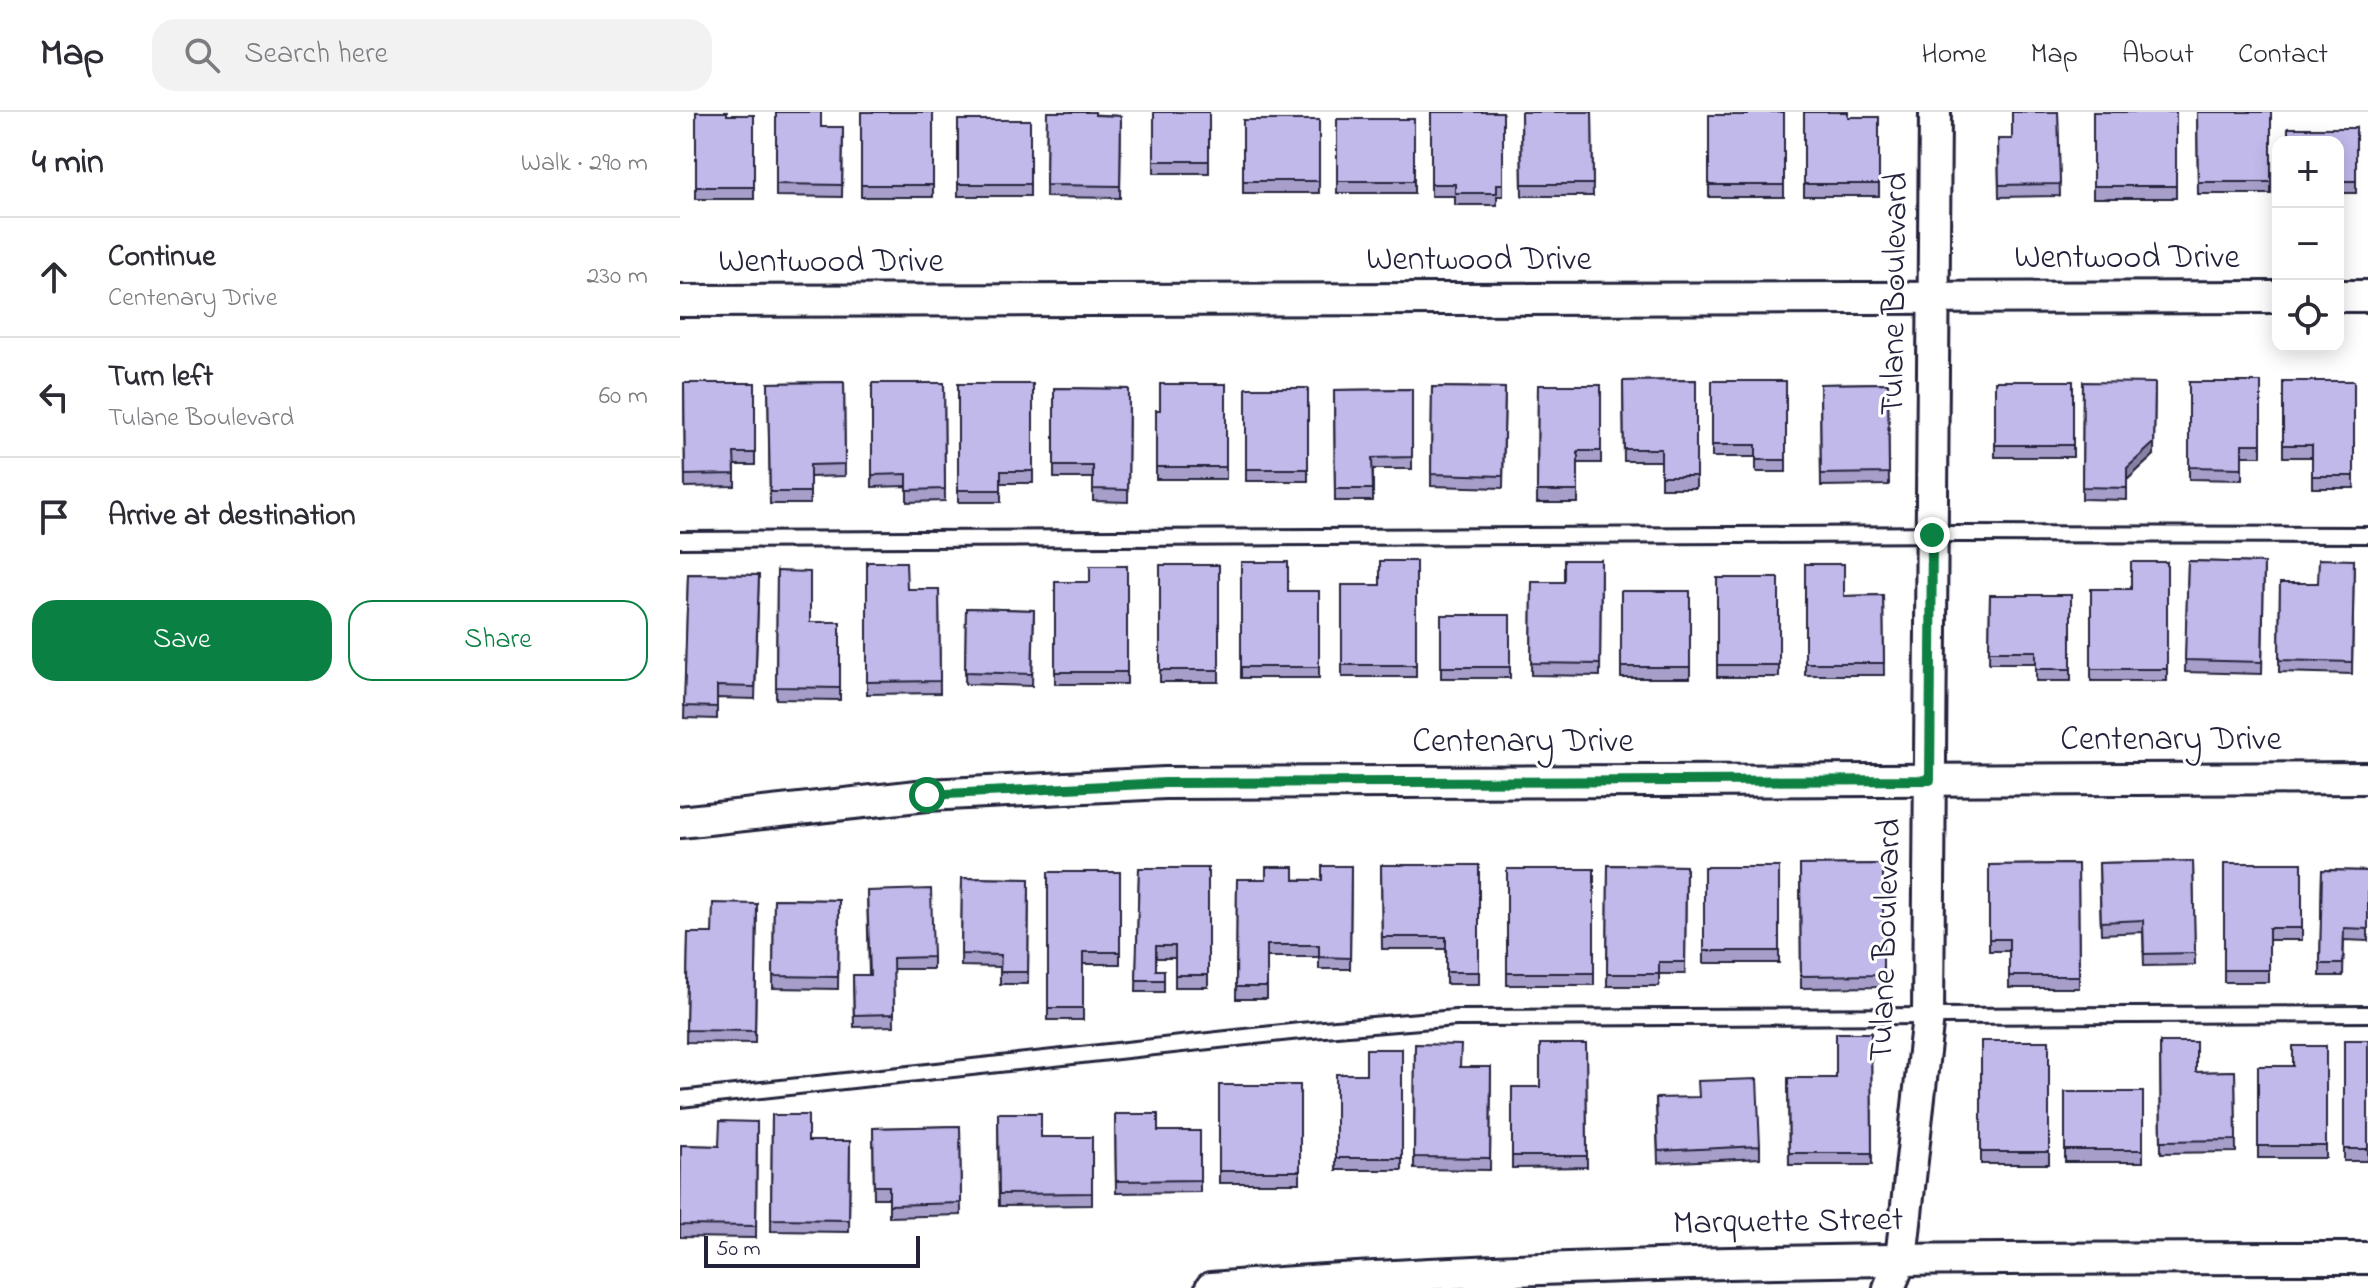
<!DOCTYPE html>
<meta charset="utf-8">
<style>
body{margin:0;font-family:"Indie Flower",sans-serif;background:#f2f2f3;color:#2b2b33}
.controls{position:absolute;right:24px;top:24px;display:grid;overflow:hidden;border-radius:16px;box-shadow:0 4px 20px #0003}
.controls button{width:72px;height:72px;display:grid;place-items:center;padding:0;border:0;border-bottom:2px solid #e1e1e2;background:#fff;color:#2b2b33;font:40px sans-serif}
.scale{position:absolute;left:24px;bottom:20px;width:216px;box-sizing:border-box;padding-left:8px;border:4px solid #22223b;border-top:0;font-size:22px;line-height:28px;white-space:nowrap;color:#22223b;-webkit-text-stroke:6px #fff;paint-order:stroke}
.stop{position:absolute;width:24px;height:24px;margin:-18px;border:6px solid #0b8043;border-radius:50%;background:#fff}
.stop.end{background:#0b8043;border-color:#fff;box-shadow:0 2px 8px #0008}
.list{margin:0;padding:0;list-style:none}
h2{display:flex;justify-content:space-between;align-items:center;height:104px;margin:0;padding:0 32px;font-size:34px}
h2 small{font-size:26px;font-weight:400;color:#7c7c81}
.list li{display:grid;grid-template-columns:52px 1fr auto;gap:24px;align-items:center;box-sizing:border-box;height:120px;padding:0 32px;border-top:2px solid #e1e1e2}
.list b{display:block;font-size:30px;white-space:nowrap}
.list p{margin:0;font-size:26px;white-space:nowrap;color:#7c7c81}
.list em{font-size:26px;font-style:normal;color:#7c7c81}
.actions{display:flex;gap:16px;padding:24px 32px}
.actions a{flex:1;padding:18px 0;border:2px solid #0b8043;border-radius:24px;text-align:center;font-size:28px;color:#0b8043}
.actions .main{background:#0b8043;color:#fff}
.icon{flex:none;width:44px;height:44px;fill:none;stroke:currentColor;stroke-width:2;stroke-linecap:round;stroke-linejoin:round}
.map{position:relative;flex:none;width:1688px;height:1176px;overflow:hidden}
header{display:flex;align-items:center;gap:48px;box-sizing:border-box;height:112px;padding:0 40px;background:#fff;border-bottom:2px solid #e1e1e2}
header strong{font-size:38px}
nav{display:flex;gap:44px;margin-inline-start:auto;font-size:28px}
.search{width:560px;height:72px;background:#f2f2f3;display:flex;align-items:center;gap:20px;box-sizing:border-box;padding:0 28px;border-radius:24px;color:#7c7c81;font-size:30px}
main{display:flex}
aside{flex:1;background:#fff}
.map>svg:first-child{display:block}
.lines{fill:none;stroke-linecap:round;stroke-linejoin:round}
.lane-casing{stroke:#22223b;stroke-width:20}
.street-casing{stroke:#22223b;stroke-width:36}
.lane{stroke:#fff;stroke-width:14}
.street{stroke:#fff;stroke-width:30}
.wall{fill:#a79fca;stroke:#22223b;stroke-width:2}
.shaded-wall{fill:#8882a4;stroke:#22223b;stroke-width:2}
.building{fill:#c2b9eb;stroke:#22223b;stroke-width:2}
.route{stroke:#0b8043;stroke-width:10}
.labels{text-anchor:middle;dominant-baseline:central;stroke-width:6;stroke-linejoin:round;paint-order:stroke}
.street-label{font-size:34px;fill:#22223b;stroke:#fff}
</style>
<header>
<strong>Map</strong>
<div class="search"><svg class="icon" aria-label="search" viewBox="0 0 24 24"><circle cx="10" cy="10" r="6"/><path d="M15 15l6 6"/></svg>Search here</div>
<nav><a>Home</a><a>Map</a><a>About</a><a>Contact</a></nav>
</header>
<main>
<aside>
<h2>4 min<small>Walk · 290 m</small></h2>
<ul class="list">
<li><svg class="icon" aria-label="ahead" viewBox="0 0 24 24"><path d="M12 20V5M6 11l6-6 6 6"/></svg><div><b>Continue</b><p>Centenary Drive</p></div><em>230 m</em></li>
<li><svg class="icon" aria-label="left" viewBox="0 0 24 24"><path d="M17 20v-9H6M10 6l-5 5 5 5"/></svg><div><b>Turn left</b><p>Tulane Boulevard</p></div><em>60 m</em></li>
<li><svg class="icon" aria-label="arrive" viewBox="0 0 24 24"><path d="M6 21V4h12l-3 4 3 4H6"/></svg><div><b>Arrive at destination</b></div></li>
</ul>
<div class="actions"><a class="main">Save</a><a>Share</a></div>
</aside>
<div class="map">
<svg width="1688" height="1176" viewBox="0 0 1688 1176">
<rect width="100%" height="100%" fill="#fff"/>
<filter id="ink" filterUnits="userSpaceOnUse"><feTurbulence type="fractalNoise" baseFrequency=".0125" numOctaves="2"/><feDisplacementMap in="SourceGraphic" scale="16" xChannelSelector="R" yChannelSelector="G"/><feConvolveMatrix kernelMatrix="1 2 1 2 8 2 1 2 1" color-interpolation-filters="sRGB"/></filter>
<g filter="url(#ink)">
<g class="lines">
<defs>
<g id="lane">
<path d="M0,428L1282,422L1688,423"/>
<path d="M0,987L620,919L776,906L1688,902"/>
</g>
<g id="street">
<path d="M1658,184H1688"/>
<path d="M0,189L1598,185"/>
<path d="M0,710L247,683L485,671L1688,666"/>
<path d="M531,1176C916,1146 1302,1146 1688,1146"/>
<path d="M1209,1176L1221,1147L1248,904L1255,0"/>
</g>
</defs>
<use href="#lane" class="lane-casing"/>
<use href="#street" class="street-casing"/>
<use href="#lane" class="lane"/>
<use href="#street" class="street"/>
</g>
<g class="wall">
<path d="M16,0L47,3H74V87H16Z"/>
<path d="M96,0L141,15H163L162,85L96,84Z"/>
<rect x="181" y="0" width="72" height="85"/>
<path d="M367,0L441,4L440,86L366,85Z"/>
<rect x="474" y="0" width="55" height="61"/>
<path d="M751,0H823V84H817V93H775V84H751Z"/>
<path d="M841,0H912L913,84H842Z"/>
<path d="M1104,0V85H1029V3H1068Z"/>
<path d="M1124,0L1168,5H1199V84H1124Z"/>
<path d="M1378,0L1380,84L1319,85L1318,27H1332Z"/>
<rect x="1413" y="0" width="83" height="86"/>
<path d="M1517,0H1591V82H1518Z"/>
<rect x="657" y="7" width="77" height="74"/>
<rect x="278" y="8" width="72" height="76"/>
<rect x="563" y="8" width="76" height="73"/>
<path d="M1676,16V81H1658V30Z"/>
<path d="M1016,268V376H981V349H944L943,269Z"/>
<path d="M1032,269H1106V360H1076V345H1032Z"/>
<rect x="1315" y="269" width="78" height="76"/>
<path d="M1603,269H1674V376H1632V345H1603Z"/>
<path d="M164,270L165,364L130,365V392H90L88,271Z"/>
<path d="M1403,270L1474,343L1447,368V388L1402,387Z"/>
<path d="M1509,270H1581V344H1562V368L1509,367Z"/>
<path d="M4,271H75V353H55V374L5,375Z"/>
<path d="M192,271H264L265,389L227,390V374L192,375Z"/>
<path d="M1208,271L1209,373L1141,374L1140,272Z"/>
<path d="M278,272H353V371H321V390H278Z"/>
<path d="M546,272V367H476V298H480Z"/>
<path d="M858,273H921V351H898V391H857Z"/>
<path d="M752,275L825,276L823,376L751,374Z"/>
<path d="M374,276L449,277L448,390L413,389V366H374Z"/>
<rect x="566" y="276" width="62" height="93"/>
<path d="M732,277V357H693V389H655L654,278Z"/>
<path d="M921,448L920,564L851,563L852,470H884Z"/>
<path d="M1674,448L1672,562L1599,560L1600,471H1638Z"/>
<path d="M736,449V565H662V473H700Z"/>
<path d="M1508,449L1584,451L1582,562L1505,560Z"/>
<path d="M187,450L227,477H259L260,581L187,582Z"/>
<path d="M561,450L608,479H639V566H561Z"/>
<path d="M1487,450V569H1411V477H1451Z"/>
<path d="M1125,452L1164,484L1203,483L1204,563H1125Z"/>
<rect x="480" y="453" width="59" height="117"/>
<path d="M447,454V572H375V470H410Z"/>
<path d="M97,459L130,510H160V588L96,587Z"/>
<path d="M8,462L79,463L75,587L37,586V607L4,606Z"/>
<rect x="1037" y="466" width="62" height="99"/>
<rect x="941" y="479" width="69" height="87"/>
<path d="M1310,483H1391V569H1356V551H1309Z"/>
<path d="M286,496L354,498L352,574L285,572Z"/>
<rect x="761" y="503" width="69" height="63"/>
<path d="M1513,749L1515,853L1464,854L1463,820L1421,822L1419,751Z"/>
<path d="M1544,751H1622V828H1589V870H1544Z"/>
<path d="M1203,752V875L1121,876L1120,753Z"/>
<path d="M1398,752L1399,876H1329V839H1309V753Z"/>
<path d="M701,753H799V872H766V837H702Z"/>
<path d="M928,753L1006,754L1005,862H979V874H927Z"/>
<path d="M671,754L670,857H639V845H587V887H556L557,767L642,768Z"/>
<rect x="1024" y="755" width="75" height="96"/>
<path d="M459,756H528V875H495V846H476V858H484V880H456Z"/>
<rect x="827" y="757" width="87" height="116"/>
<path d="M1642,758L1688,759V829L1664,828L1663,864H1640Z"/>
<path d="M368,760H440V852H403V908H368Z"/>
<path d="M282,766L349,767L348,872H320V855L281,854Z"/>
<path d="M187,779L253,845V857H213L214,914L174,915L173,863H189Z"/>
<path d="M94,787L159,788L158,877L93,876Z"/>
<path d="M77,792L75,931L6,930L8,821H32Z"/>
<path d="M1191,921L1192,1053H1109L1108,966H1156Z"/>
<rect x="1664" y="928" width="24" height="121"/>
<rect x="1301" y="929" width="68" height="123"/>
<path d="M1480,930L1516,960L1555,959L1556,1040L1481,1041Z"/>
<path d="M735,932L780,955H811L810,1058L734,1057Z"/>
<path d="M906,932L907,1055L832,1056V975H860Z"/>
<path d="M1646,934V1046H1578V954H1613Z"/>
<path d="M722,937V1058H656V962H686Z"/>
<rect x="539" y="973" width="81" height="98"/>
<rect x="1385" y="980" width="78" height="70"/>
<path d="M976,986L1080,1034V1046L978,1051Z"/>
<path d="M318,1001L361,1025H412V1093L319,1094Z"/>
<path d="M435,1002L478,1019H520V1080L436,1081Z"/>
<path d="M92,1003L128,1029H170L169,1120L91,1119Z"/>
<path d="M77,1010L76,1126L0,1125L1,1033L39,1034Z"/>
<path d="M280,1014L281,1103L209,1105V1086H194L193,1016Z"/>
</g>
<path class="shaded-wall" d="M1475,271L1474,343L1447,368V356Z"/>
<g class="building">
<path d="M16,0H47V3H74V75H16Z"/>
<path d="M96,0H141V15H163L162,73L96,72Z"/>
<rect x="181" y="0" width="72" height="73"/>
<path d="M367,0H415V3L441,4L440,74L366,73Z"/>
<rect x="474" y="0" width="55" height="49"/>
<path d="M751,0H823V72H817V81H775V72H751Z"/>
<path d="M841,0H912L913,72H842Z"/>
<path d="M1068,0H1104V73H1029V3H1068Z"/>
<path d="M1124,0H1168V5H1199V72H1124Z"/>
<path d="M1332,0H1378L1380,72L1319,73L1318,27H1332Z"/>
<rect x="1413" y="0" width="83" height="74"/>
<path d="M1517,0H1591V70H1518Z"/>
<rect x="657" y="7" width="77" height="62"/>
<rect x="278" y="8" width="72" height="64"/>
<rect x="563" y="8" width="76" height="61"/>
<path d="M1608,16H1676V69H1658V30H1608Z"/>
<path d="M1016,268V364H981V337H944L943,269Z"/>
<path d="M1032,269H1106V348H1076V333H1032Z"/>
<rect x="1315" y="269" width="78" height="64"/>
<path d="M1603,269H1674V364H1632V333H1603Z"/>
<path d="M164,270L165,352L130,353V380H90L88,271Z"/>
<path d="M1403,270L1475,271L1474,331L1447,356V376L1402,375Z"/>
<path d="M1509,270H1581V332H1562V356L1509,355Z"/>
<path d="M4,271H75V341H54L55,362L5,363Z"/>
<path d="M192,271H264L265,377L227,378V362L192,363Z"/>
<path d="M1208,271L1209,361L1141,362L1140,272Z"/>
<path d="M278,272H353V359H321V378H278Z"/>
<path d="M480,272H546V355H476V298H480Z"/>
<path d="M858,273H921V339H898V379H857Z"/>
<path d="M752,275L825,276L823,364L751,362Z"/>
<path d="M374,276L449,277L448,378L413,377V354H374Z"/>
<rect x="566" y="276" width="62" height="81"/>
<path d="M732,277V345L692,346L693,377H655L654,278Z"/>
<path d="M1639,447L1674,448L1672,550L1599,548L1600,471H1638Z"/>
<path d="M884,448H921L920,552L851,551L852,470H884Z"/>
<path d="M700,449H736V553H662V473H700Z"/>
<path d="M1508,449L1584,451L1582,550L1505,548Z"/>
<path d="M187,450H226L227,477H259L260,569L187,570Z"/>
<path d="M561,450H608V479H639V555H561Z"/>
<path d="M1451,450H1487V557H1411V477H1451Z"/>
<path d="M1125,452H1164V484L1203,483L1204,551H1125Z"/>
<rect x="480" y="453" width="59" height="105"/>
<path d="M410,454H447V560H375V470H410Z"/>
<path d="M97,459L130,460V510H160V576L96,575Z"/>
<path d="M8,462L79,463L75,575L37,574V595L4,594Z"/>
<rect x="1037" y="466" width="62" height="87"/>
<rect x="941" y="479" width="69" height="76"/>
<path d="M1310,483H1391V557H1356V539H1309Z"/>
<path d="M286,496L354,498L352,562L285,560Z"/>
<rect x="761" y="503" width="69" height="52"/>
<path d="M1513,749L1515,841L1464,842L1463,808L1421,810L1419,751Z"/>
<path d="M1544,751H1622V816H1589V858H1544Z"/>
<path d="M1203,752V863L1121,864L1120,753Z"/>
<path d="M1398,752L1399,864H1329V827H1309V753Z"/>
<path d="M701,753H799V860H766V825H702Z"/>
<path d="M928,753L1006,754L1005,850H979V862H927Z"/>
<path d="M642,754H671L670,846L639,845V833H587V875H556L557,767H586V755H614V768H642Z"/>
<rect x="1024" y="755" width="75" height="84"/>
<path d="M459,756H528V863H495V834H476V858H484V868H456Z"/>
<rect x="827" y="757" width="87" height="104"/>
<path d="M1642,758L1688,759V817L1664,816L1663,852H1640Z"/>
<path d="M368,760H440V840H403V896H368Z"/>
<path d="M282,766L349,767L348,860H320L321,843L281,842Z"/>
<path d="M251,777L253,845L213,846L214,902L174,903L173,863H190L187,779Z"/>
<path d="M94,787L159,788L158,865L93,864Z"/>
<path d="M33,791L77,792L75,919L6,918L8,821H32Z"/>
<path d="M1156,921H1191L1192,1041H1109L1108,966H1156Z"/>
<rect x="1664" y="928" width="24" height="109"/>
<rect x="1301" y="929" width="68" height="111"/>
<path d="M1480,930H1516V960L1555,959L1556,1028L1481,1029Z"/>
<path d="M735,932L781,933L780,955H811L810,1046L734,1045Z"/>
<path d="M860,932H906L907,1044H832V975H860Z"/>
<path d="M1613,934H1646V1034H1578V954H1613Z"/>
<path d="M686,937H722V1046H656V962H686Z"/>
<path d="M1077,967L1080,1034L978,1039L976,986L1019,985L1018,969Z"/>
<rect x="539" y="973" width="81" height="86"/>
<rect x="1385" y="980" width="78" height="58"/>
<path d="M318,1001H361V1025H412V1081L319,1082Z"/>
<path d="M435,1002H478V1019H520V1068L436,1069Z"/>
<path d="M92,1003H128V1029H170L169,1108L91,1107Z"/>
<path d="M40,1009L77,1010L76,1114L0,1113L1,1033L39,1034Z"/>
<path d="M280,1014L281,1091L209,1093V1074H194L193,1016Z"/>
</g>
</g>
<g class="lines" filter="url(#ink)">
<path class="route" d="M247,683L485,671L1250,668L1252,423"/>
</g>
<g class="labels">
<g class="street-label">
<text x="1447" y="147">Wentwood Drive</text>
<text x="799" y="149">Wentwood Drive</text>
<text x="151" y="151">Wentwood Drive</text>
<text transform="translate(1216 182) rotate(-89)">Tulane Boulevard</text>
<text x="1491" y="629">Centenary Drive</text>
<text x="843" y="631">Centenary Drive</text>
<text transform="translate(1207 828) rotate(-88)">Tulane Boulevard</text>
<text transform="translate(1108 1111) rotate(-1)">Marquette Street</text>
</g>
</g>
</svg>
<div class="controls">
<button>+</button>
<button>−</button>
<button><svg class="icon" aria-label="locate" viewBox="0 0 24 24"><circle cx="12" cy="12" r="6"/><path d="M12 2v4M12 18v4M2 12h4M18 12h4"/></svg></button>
</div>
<div class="scale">50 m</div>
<div class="stop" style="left:247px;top:683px"></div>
<div class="stop end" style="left:1252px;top:423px"></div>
</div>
</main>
